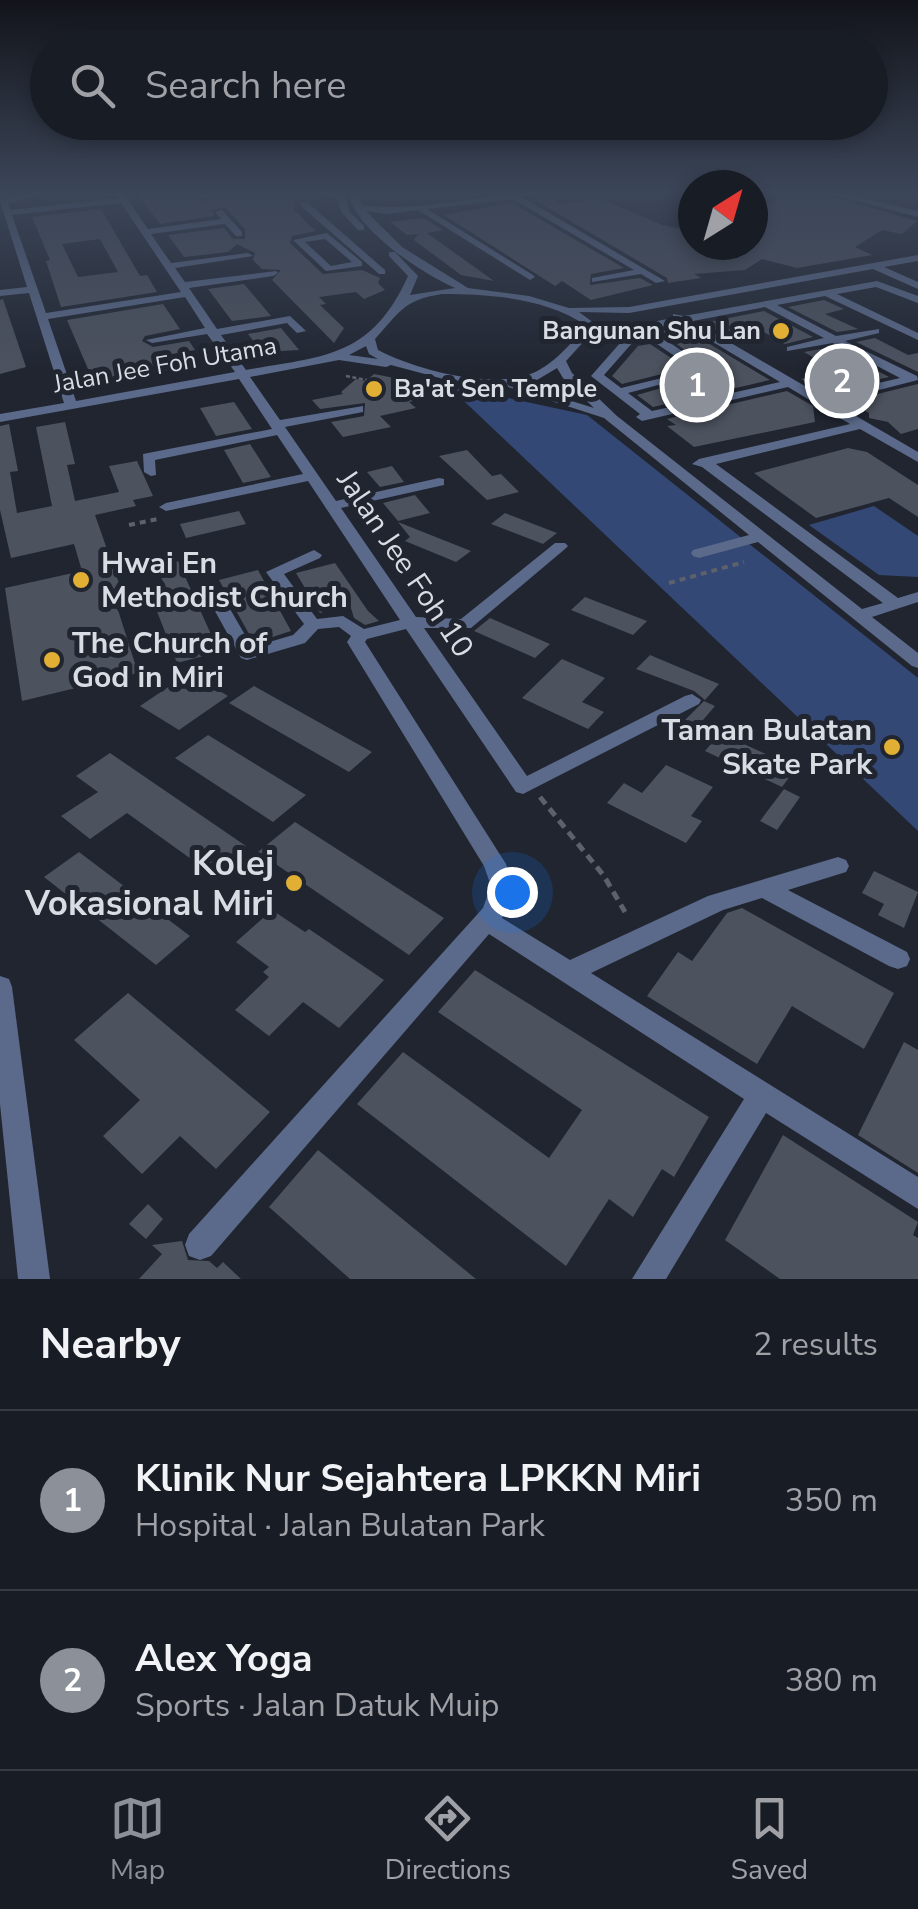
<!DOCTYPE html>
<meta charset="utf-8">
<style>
body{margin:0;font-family:"Nunito Sans",sans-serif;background:#21252c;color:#f1f3f6}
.compass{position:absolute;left:678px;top:170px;width:90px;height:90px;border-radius:50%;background:#181c24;box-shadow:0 5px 15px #0003;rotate:37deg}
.you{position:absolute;left:512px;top:892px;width:35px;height:35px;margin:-25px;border:8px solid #fff;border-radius:50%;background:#1a73e8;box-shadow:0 0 0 15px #1a73e833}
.badge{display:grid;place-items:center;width:65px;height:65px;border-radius:50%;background:#8c9099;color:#fff;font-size:32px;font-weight:700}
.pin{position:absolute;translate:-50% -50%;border:5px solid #fff;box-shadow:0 2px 10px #0006}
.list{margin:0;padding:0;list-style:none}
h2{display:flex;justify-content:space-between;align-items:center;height:130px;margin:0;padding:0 40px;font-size:42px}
h2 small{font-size:32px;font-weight:400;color:#9fa1a6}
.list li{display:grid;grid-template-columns:65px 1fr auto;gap:30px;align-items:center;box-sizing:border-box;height:180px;padding:0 40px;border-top:2px solid #363a41}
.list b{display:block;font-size:38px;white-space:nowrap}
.list p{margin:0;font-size:32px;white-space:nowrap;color:#9fa1a6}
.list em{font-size:32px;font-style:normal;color:#9fa1a6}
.icon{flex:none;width:55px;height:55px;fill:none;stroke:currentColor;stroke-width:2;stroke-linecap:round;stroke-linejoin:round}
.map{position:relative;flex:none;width:918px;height:1279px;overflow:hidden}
.search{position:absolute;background:#181c24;box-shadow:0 5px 15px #0003;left:30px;right:30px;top:30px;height:110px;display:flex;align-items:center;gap:25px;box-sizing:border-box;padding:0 35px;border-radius:55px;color:#9fa1a6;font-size:38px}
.sheet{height:490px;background:#181c24}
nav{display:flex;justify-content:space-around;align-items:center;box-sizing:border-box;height:140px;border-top:2px solid #363a41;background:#181c24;font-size:28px;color:#9fa1a6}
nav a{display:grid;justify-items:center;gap:5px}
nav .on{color:#8c9099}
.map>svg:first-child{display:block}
.green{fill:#344876}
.building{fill:#4c525e;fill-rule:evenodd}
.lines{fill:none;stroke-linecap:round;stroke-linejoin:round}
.path-far2{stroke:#5d616b;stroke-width:2.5;stroke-dasharray:4 2.5;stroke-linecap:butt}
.path-far1{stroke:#5d616b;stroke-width:4;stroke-dasharray:6 5;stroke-linecap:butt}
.path{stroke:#5d616b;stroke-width:5;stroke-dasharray:9 6;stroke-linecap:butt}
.minor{fill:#5b6a8a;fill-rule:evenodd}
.poi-dot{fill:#e1af34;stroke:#202530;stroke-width:4}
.labels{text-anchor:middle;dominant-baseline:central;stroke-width:10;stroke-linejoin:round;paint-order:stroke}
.far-poi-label{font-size:25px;font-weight:bold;fill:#d8dce3;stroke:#202530;text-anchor:end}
.far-street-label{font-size:25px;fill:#d8dce3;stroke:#202530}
.poi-label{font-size:30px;font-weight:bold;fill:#d8dce3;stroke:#202530;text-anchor:start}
.street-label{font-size:30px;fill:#d8dce3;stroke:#202530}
.near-poi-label{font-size:35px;font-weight:bold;fill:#d8dce3;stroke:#202530;text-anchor:end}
</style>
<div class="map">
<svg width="918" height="1279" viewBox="0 0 918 1279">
<rect width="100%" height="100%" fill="#202530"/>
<g class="green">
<path d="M447,385L587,415L918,678V831Z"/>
<path d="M874,506L918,536V577L879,575L809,525Z"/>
</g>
<g class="building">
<path d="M194,193L203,202L213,197L212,193H295L294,210L316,231L292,236L290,243L323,274L362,270L380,278L378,283L385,290L364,299L356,292L319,297L326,304L320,305L344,328L334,343L272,280L281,270L262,269L253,260L255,253L237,244L228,252L184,257L168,235L224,228L233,239H245V229L225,207L212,210L214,216L160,224L138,195Z"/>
<path d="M787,193H820L917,221L902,234L882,230L855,247L872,255L797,268L762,259L745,270L694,274L701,278L668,283L667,278L535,200L551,198L561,204L599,198L662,225L693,231V245H753V212Z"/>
<path d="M512,203L624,268L591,274L590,285L640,278L653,285L591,300L562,281L555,286L444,215Z"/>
<path d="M101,209L140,276L147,275L157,292L61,307L46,261L50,260L32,217ZM100,239L118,272L78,277L62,244Z"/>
<path d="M423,218L443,230L427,233L494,281L461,275L414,240L418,234L407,235L390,222Z"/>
<path d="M244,284L271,316L232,321L208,289Z"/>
<path d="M3,299L26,367L0,374V300Z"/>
<path d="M824,300L844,309L825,314L858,329L837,332L788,307Z"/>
<path d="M163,304L180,329L145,336L142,341L153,347L189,341L195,350L161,356L170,370L94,383L67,320Z"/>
<path d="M764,311L813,337L785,344L755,327L722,334L704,323Z"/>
<path d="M681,327L770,380L653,407L637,395L714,373L660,331Z"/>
<path d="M281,328L299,350L262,352L248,334Z"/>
<path d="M875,338L908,355L918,353V372L856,342Z"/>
<path d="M650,344L686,368L622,384L612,376L638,346Z"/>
<path d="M832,347L889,377L823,392L801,379L837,371L804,352Z"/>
<path d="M374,374L461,391L409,402L416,408L380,416L391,427L343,437L331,422L364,416L365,403L320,409L312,400L343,394L341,392L356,379L366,381Z"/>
<path d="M918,384V429L901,434L888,422L869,418V413L854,405L853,400Z"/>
<path d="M787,391L813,406L815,422L694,447L667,426L676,425L667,419Z"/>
<path d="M234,402L252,429L216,436L200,408Z"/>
<path d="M65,422L75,464L67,465L75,501L119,492L109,466L137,461L153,496L133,500L136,506L95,515L121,589L112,591L138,673L22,701L5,588L82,571L74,544L11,558L0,510V426L9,424L18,471L10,472L17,513L52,506L36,427Z"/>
<path d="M250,444L271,477L243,483L224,450Z"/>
<path d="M848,448L867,452L918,485V517L889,498L816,518L754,473Z"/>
<path d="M467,450L492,476L501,474L519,492L487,500L439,456Z"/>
<path d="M392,466L404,482L380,487L367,472Z"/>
<path d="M415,495L430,513L398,521L383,503Z"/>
<path d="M239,511L246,524L186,538L180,524Z"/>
<path d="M505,513L557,533L543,544L491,524Z"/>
<path d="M398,522L471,551L456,562L405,541L410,537Z"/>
<path d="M178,561L219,652L177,663L151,596L168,592L156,567Z"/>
<path d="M335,563L368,611L379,621L365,625L354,618L350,605L320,613L296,573Z"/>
<path d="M258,570L291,631L254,643L219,580Z"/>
<path d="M585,597L647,621L633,635L571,610Z"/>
<path d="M490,618L550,644L535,658L474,631Z"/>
<path d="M650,655L719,684L705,700L694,691L636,669Z"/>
<path d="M562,659L605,678L582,702L604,712L588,729L522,698Z"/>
<path d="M189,673L228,696L179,730L140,706Z"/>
<path d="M254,686L372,752L349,772L229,703Z"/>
<path d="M704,701L715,706L691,734L677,728Z"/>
<path d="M720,733L796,768L782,787L705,751Z"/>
<path d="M208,735L306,795L273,822L175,758Z"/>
<path d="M110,753L246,846L212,874L127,813L90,839L61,816L98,792L76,776Z"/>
<path d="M666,765L713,787L691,816L702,821L686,843L607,803L624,783L642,793Z"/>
<path d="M784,789L800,797L777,830L760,821Z"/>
<path d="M295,822L444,918L409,955L258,852Z"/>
<path d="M79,852L190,936L156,965L44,877Z"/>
<path d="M874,871L918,892L904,928L878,915L884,904L862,893Z"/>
<path d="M742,908L894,993L864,1049L792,1006L757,1064L647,996L678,952L692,961L727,913Z"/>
<path d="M272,910L305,932L309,929L384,980L339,1028L303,1002L269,1036L235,1010L269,977L263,972L269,967L236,942Z"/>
<path d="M475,970L709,1117L674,1177L662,1169L633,1217L609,1199L566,1266L357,1104L403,1052L549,1158L582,1110L438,1012Z"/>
<path d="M128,993L270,1112L216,1169L180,1136L142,1174L103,1136L140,1100L74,1040Z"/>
<path d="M904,1042L918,1050V1173L858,1135Z"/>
<path d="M783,1135L918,1222L913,1235L918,1238V1279H780L725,1240Z"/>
<path d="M318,1150L476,1279H350L269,1207Z"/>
<path d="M148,1204L163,1219L146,1239L129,1224Z"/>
<path d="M182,1241L188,1260L209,1261L217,1268L223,1262L241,1279H139L162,1254L152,1245Z"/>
</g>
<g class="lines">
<path class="path-far2" d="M346,376L367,380"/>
<g class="path-far1">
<path d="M129,525L158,519"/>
<path d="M669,583L744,562"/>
</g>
<path class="path" d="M540,797L604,876L625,912"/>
<g class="minor">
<path d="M31,193H46L8,203L11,210L118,198L115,193H123L148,229L221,219L215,212L222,210L242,232V236H236L225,224L151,234L171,263L248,253L253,256L175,268L185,282L276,271L278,273L273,276L189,288L217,329L290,316L306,331L297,333L287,323L221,335L246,370C324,356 371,358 408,276L389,256V252H395L418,276L410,295L455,288C422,273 371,239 354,208C351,204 351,198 349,193H357L362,205C421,213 483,193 543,193L522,197L665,281L656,283L641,274L592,282V278L634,270L513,199L427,209L533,275L535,277L530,280L418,210L386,214L366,211L402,247L468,288L529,296L569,308L629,307L918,255V261L884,267L918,282V289L873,269L629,313L579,312L598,326L566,361L572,373L617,416L862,609L883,603L702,467L692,464L699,459L850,424L788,387L642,421L636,417L640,414L591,376L636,325L673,318V314L684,316L877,281L918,296V303L876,287L837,294L918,333V340L825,296L777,305L836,336L879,329V333L845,341L917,376L918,380L832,402L918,452V462L860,429L716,464L898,598L918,592V602L872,617L918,653V668L912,666L758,542L699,558L693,556L691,553L693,550L749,535L604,418L502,385L451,381L391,365L386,367L339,360L250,377L280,420L363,406V412L285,427L336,501L439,478L444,479V485L341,508L416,617L461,619L555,543H565L568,546L565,549L471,628H424L527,776L685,696L692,694L701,700L699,704L523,794L516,792L406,629L367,639L365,642L506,864L513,886L502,918L570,960L708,896L838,857L846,860L849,866L846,872L788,890L907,952L910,959L907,966L898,969L889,966L762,898L723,910L591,973L918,1177V1209L766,1113L666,1279H632L744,1099L489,934L211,1256L200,1260L189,1256L185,1245L189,1234L483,908L491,886L484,866L347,642L351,636L339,627L318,629L305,643L247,660L241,658L201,586L203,583H215L252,647L293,635L304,624L266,572L314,550L322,555L320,558L284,574L317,619L343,616L364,629L400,620L308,481L166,511L159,507L166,503L303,474L277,435L155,460L156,475L151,476L144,472L143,454L272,429L239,379L0,422V414L64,403L29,293L0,296V290L27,287L0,201ZM121,203L181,292L46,313L12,215ZM442,294C491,294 546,298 587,326C571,343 554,364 533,373C492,390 416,370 378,350L375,339C400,312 403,300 442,294ZM185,297L205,328L146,340L152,343L207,334L235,372L76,401L48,319ZM765,307L824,338L787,347V351L833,343L900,378L822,396L693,321ZM681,323L780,382L652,411L628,393L711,371L650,329ZM641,333L695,370L621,388L604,375ZM366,346L369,354L378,359L349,355ZM557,368L563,378L594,408L517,384L537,380Z"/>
<path d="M198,193H207L209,196L202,198Z"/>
<path d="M314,193H343L350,212L364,226V230H358L342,213L336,197Z"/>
<path d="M826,193H841L918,211V217Z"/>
<path d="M301,202H307L385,270V274H379L301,206Z"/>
<path d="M327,233L362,262V266L326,271L293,240ZM325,239L352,262L331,266L305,242Z"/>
<path d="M0,976L9,979L12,987L50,1279H18L0,1104Z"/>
</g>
</g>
<linearGradient id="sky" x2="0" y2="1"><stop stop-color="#12141a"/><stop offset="0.52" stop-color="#3c4659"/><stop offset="1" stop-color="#3c4659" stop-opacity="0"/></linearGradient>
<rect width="918" height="372" fill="url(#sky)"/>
<g class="poi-dot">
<circle cx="781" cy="331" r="10"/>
<circle cx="374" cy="389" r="10"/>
<circle cx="81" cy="580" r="10"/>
<circle cx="52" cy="660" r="10"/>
<circle cx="892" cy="747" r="10"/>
<circle cx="294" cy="883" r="10"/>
</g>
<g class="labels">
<g class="far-poi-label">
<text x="761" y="331">Bangunan Shu Lan</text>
<text x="394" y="389" text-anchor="start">Ba'at Sen Temple</text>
</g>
<g class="far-street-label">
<text transform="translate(165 365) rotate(-10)">Jalan Jee Foh Utama</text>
</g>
<g class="poi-label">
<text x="101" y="563">Hwai En<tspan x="101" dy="34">Methodist Church</tspan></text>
<text x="72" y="643">The Church of<tspan x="72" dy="34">God in Miri</tspan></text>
<text x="872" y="730" text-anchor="end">Taman Bulatan<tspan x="872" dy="34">Skate Park</tspan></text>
</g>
<g class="street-label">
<text transform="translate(405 564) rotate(56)">Jalan Jee Foh 10</text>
</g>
<g class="near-poi-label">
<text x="274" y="863">Kolej<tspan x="274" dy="40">Vokasional Miri</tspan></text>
</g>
</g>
</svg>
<svg class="compass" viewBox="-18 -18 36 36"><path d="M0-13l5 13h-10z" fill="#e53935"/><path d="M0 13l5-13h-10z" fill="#9fa1a6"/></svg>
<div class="you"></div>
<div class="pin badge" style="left:697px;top:385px">1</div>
<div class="pin badge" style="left:842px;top:381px">2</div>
<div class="search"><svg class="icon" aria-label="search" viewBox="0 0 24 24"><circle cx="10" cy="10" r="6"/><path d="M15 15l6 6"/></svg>Search here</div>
</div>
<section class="sheet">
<h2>Nearby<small>2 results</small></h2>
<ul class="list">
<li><span class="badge">1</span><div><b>Klinik Nur Sejahtera LPKKN Miri</b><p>Hospital · Jalan Bulatan Park</p></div><em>350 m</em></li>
<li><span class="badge">2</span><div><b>Alex Yoga</b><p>Sports · Jalan Datuk Muip</p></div><em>380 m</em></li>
</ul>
</section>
<nav>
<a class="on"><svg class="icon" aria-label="map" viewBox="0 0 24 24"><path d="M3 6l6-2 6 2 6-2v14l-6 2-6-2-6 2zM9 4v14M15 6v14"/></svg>Map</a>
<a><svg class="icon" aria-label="directions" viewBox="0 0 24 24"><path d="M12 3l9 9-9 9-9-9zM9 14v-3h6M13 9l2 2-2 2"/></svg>Directions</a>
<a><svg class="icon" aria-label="saved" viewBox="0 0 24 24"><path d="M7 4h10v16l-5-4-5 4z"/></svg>Saved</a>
</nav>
